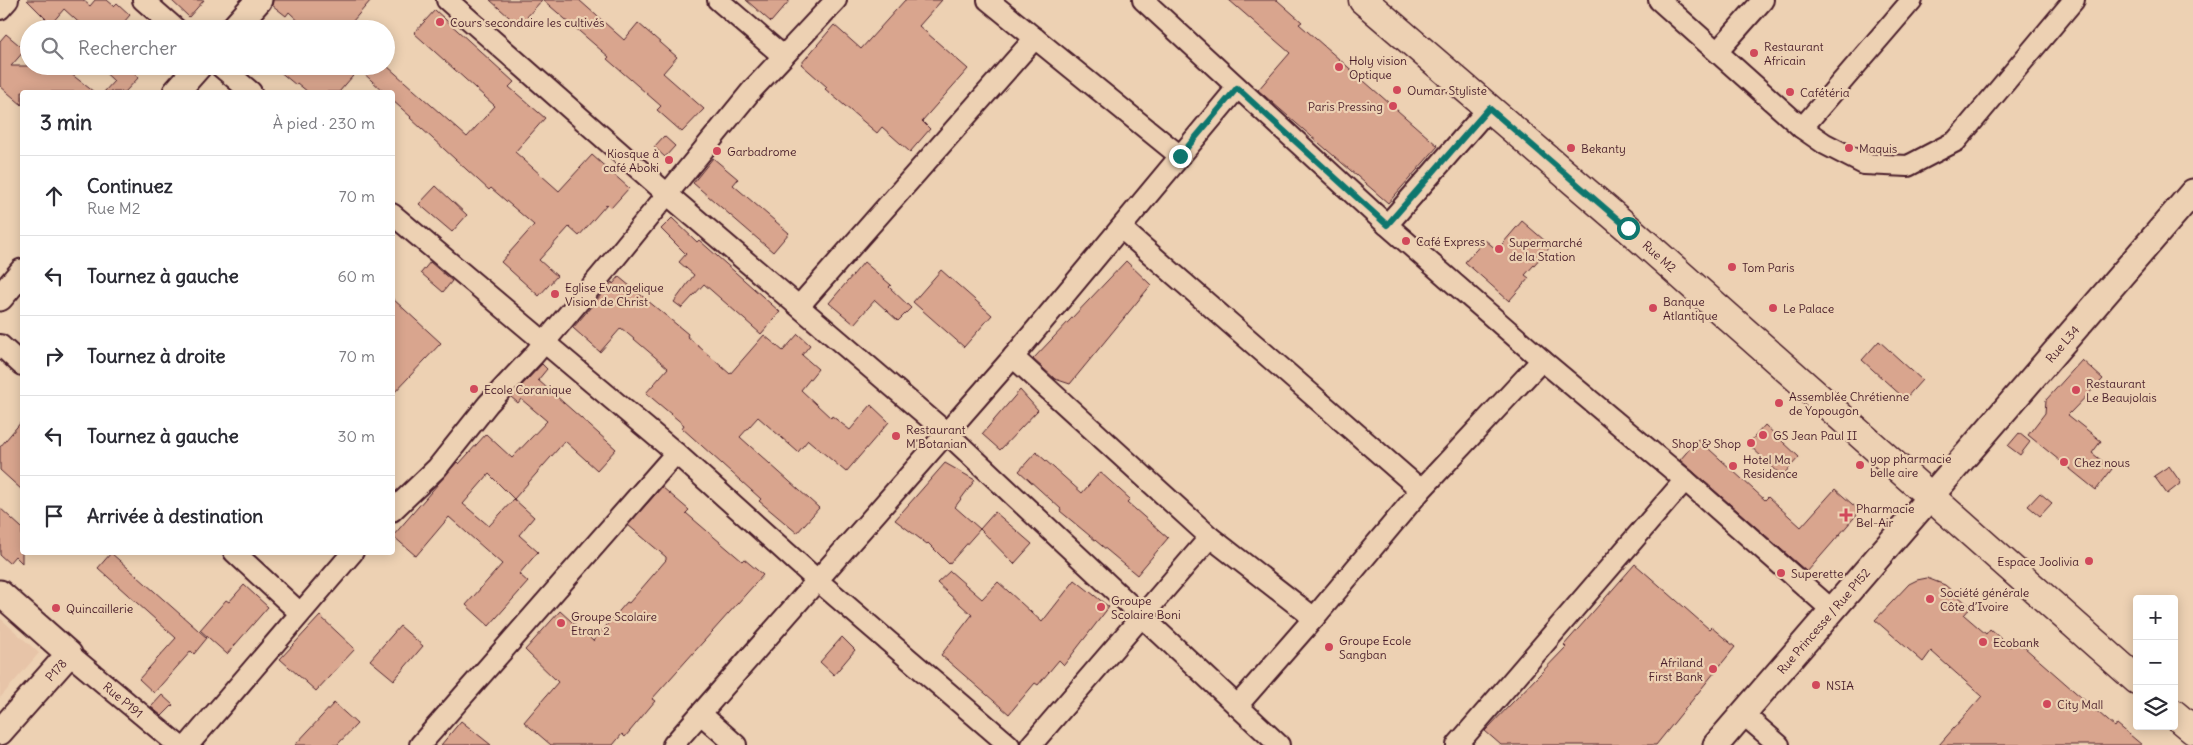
<!DOCTYPE html>
<html lang="fr">
<meta charset="utf-8">
<style>
body{margin:0;font-family:Delius,sans-serif;background:#f7f7f7;color:#2b2b33}
.controls{position:absolute;right:15px;bottom:15px;display:grid;overflow:hidden;border-radius:5px;box-shadow:0 2px 12px #0003}
.controls button{width:45px;height:45px;display:grid;place-items:center;padding:0;border:0;border-bottom:1px solid #e1e1e2;background:#fff;color:#2b2b33;font:25px sans-serif}
.stop{position:absolute;width:15px;height:15px;margin:-11px;border:4px solid #0f766e;border-radius:50%;background:#fff}
.stop.end{background:#0f766e;border-color:#fff;box-shadow:0 1px 5px #0008}
.list{margin:0;padding:0;list-style:none}
h2{display:flex;justify-content:space-between;align-items:center;height:65px;margin:0;padding:0 20px;font-size:21px}
h2 small{font-size:16px;font-weight:400;color:#7c7c81}
.list li{display:grid;grid-template-columns:32px 1fr auto;gap:15px;align-items:center;box-sizing:border-box;height:80px;padding:0 20px;border-top:1px solid #e1e1e2}
.list b{display:block;font-size:19px;white-space:nowrap}
.list p{margin:0;font-size:16px;white-space:nowrap;color:#7c7c81}
.list em{font-size:16px;font-style:normal;color:#7c7c81}
.icon{flex:none;width:28px;height:28px;fill:none;stroke:currentColor;stroke-width:2;stroke-linecap:round;stroke-linejoin:round}
.map{position:relative;flex:none;width:2193px;height:745px;overflow:hidden}
.search{position:absolute;background:#fff;box-shadow:0 2px 12px #0003;left:20px;top:20px;width:375px;height:55px;display:flex;align-items:center;gap:12px;box-sizing:border-box;padding:0 18px;border-radius:28px;color:#7c7c81;font-size:19px}
.panel{position:absolute;background:#fff;box-shadow:0 2px 12px #0003;left:20px;top:90px;width:375px;height:465px;border-radius:5px}
.map>svg:first-child{display:block}
.built{fill:#e7c4a8}
.building{fill:#d9a58e;stroke:#4a1f2b;fill-rule:evenodd}
.lines{fill:none;stroke-linecap:round;stroke-linejoin:round}
.minor-casing{stroke:#4a1f2b;stroke-width:24}
.tertiary-casing{stroke:#4a1f2b;stroke-width:29}
.secondary-casing{stroke:#4a1f2b;stroke-width:31}
.minor{stroke:#edd1b3;stroke-width:20}
.tertiary{stroke:#edd1b3;stroke-width:25}
.secondary{stroke:#edd1b3;stroke-width:28}
.route{stroke:#0f766e;stroke-width:6}
.poi-dot{fill:#d1495b;stroke:#edd1b3;stroke-width:2}
.labels{text-anchor:middle;dominant-baseline:central;stroke-width:4.5;stroke-linejoin:round;paint-order:stroke}
.poi-label{font-size:12px;fill:#4a1f2b;stroke:#edd1b3;text-anchor:start}
.street-label{font-size:12px;fill:#4a1f2b;stroke:#edd1b3}
</style>
<div class="map">
<svg width="2193" height="745" viewBox="0 0 2193 745">
<rect width="100%" height="100%" fill="#edd1b3"/>
<filter id="ink" filterUnits="userSpaceOnUse"><feTurbulence type="fractalNoise" baseFrequency=".02" numOctaves="2"/><feDisplacementMap in="SourceGraphic" scale="10" xChannelSelector="R" yChannelSelector="G"/><feConvolveMatrix kernelMatrix="1 2 1 2 8 2 1 2 1" color-interpolation-filters="sRGB"/></filter>
<g filter="url(#ink)">
<path class="built" d="M0,618L39,653L0,698Z"/>
<g class="building">
<path d="M27,0H83L90,6L95,0H107L114,6L117,3L130,15L118,29H86L64,9L51,24Z"/>
<path d="M171,0H204L189,17Z"/>
<path d="M273,0H371L346,29H307L289,12L286,16L272,5Z"/>
<path d="M490,0H542L519,26Z"/>
<path d="M543,0H579L624,40L638,23L677,57L663,73L704,109L682,132L657,110L661,106L607,59L609,57Z"/>
<path d="M746,0H790L771,22Z"/>
<path d="M905,0H942L919,26L968,69L922,121L930,129L910,152L882,127L877,133L825,89L827,87L801,64L834,25L861,49Z"/>
<path d="M1229,0H1277L1302,22L1299,24L1438,146L1388,203L1258,90L1290,53Z"/>
<path d="M435,10L514,82L509,87L545,118L515,152L559,191L592,155L629,188L611,208L607,204L579,236L569,227L539,260L557,276L539,296L501,262L534,225L491,188L489,190L410,118L411,117L392,100V92H384L359,69L339,92H308L297,83L296,85L273,66H387L467,137L495,106L414,33Z"/>
<path d="M6,34L25,50L11,66H61L94,92H22V105L0,86V41Z"/>
<path d="M98,66H126L139,77L125,92H104L114,81Z"/>
<path d="M664,136L675,146L665,157L654,147Z"/>
<path d="M713,158L738,179L733,185L789,233L773,252L693,183Z"/>
<path d="M436,186L467,215L452,232L419,204Z"/>
<path d="M672,218L697,242L699,240L780,312L761,334L704,284L682,308L674,302L694,275L679,262L686,254L661,229Z"/>
<path d="M1522,221L1551,246L1525,275L1529,278L1509,301L1465,262L1485,240L1497,250Z"/>
<path d="M1126,261L1151,285L1070,384L1055,379L1033,359Z"/>
<path d="M430,262L452,281L443,292L421,273Z"/>
<path d="M864,262L891,285L889,287L911,308L898,321L875,300L854,324L829,303Z"/>
<path d="M941,270L992,315L964,347L913,302Z"/>
<path d="M619,277L688,334L687,336L730,374L764,335L783,351L798,334L810,345L802,355L818,369L801,390L831,418L832,416L850,430L871,405L889,422L846,472L808,440L798,452L758,417L740,437L819,508L797,533L759,501L761,499L682,428L684,425L646,393L668,368L621,328L600,352L573,328L612,282L613,284Z"/>
<path d="M392,298L441,343L392,395Z"/>
<path d="M1879,341L1922,380L1905,399L1862,360Z"/>
<path d="M2082,360L2103,379L2068,415L2101,441L2092,453L2112,469L2096,490L2028,435L2045,413L2046,400Z"/>
<path d="M542,364L547,369L538,380L616,449L597,470L565,441L514,499L534,517L519,535L538,552L519,574L528,582L489,626L466,605L502,564L449,517L416,556L393,536L457,462L459,464L486,434L512,458L547,421L521,399L518,403L511,397ZM489,474L514,499L489,526L463,504Z"/>
<path d="M1020,390L1038,410L1000,450L982,434Z"/>
<path d="M22,421V490L0,470V447Z"/>
<path d="M1765,425L1799,457L1782,476L1748,444Z"/>
<path d="M2019,433L2030,442L2020,455L2008,446Z"/>
<path d="M1698,439L1765,500L1768,497L1801,527L1835,489L1860,511L1807,572L1680,460Z"/>
<path d="M1036,452L1082,493L1100,472L1130,499L1127,502L1168,538L1137,575L1060,511L1061,509L1019,471Z"/>
<path d="M945,463L975,480L955,507L980,529L949,564L928,543L927,544L895,520Z"/>
<path d="M2169,466L2181,483L2167,494L2154,476Z"/>
<path d="M662,487L689,510L686,513L742,561L744,559L763,575L652,699L655,701L625,737L622,734L613,745H551L524,722L558,682L525,650L560,611L593,641L627,602L629,603L666,560V557L628,525Z"/>
<path d="M2040,493L2052,503L2040,516L2028,506Z"/>
<path d="M0,508L22,528V563L15,556L9,563L0,555Z"/>
<path d="M995,512L1032,544L1014,564L980,529Z"/>
<path d="M111,553L207,638L194,654L191,651L154,693L139,679L176,638L98,568Z"/>
<path d="M1635,564L1709,629L1711,627L1735,647L1656,745H1501L1485,731L1566,647L1564,645Z"/>
<path d="M950,571L982,599L998,582L1042,622L1075,580L1109,607L1064,665L1059,660L1038,685L1035,683L1009,714L941,655L972,615L937,583Z"/>
<path d="M1927,578L1945,585L1971,607L1964,615L1986,634L1990,629L2010,647L2016,640L2115,727L2117,724L2142,745H1939L1982,696L1931,651L1923,662L1875,620L1909,584L1917,580Z"/>
<path d="M244,585L268,607L227,654L200,630L226,600L229,602Z"/>
<path d="M320,616L355,649L316,691L280,659Z"/>
<path d="M400,626L423,646L394,680L370,660Z"/>
<path d="M842,637L855,650L834,675L820,662Z"/>
<path d="M162,695L173,705L162,716L151,707Z"/>
<path d="M334,703L357,724L337,745H295Z"/>
<path d="M461,721L491,745H441Z"/>
</g>
<g class="lines">
<defs>
<g id="minor">
<path d="M143,0L176,29"/>
<path d="M447,0L667,194L948,434L1279,745"/>
<path d="M718,0L783,56"/>
<path d="M988,0L1180,156"/>
<path d="M1143,0L1387,225L1542,360L1685,480L1833,611"/>
<path d="M1659,0L1802,128L1825,144L1864,164L1908,166L1956,141L2074,0"/>
<path d="M0,9L8,0"/>
<path d="M1718,51L1763,0"/>
<path d="M220,66L251,92"/>
<path d="M1802,128L1912,0"/>
<path d="M392,214L676,453L818,581L1009,745"/>
<path d="M1387,225L1489,108"/>
<path d="M1121,228L1421,490"/>
<path d="M800,305L1035,38"/>
<path d="M0,345L22,365"/>
<path d="M1013,357L1210,537L1314,618"/>
<path d="M392,511L437,468L488,404L533,356L612,262L752,90L836,0"/>
<path d="M234,552L300,613"/>
<path id="s1" d="M69,654L178,745"/>
<path d="M1237,706L1314,618L1421,490L1542,360"/>
<path d="M701,714L736,745"/>
<path d="M1743,714L1779,745"/>
<path d="M188,745L353,552"/>
<path d="M420,745L676,453"/>
<path d="M673,745L1013,357L1237,88"/>
<path d="M1031,745L1210,537"/>
<path d="M1457,745L1685,480"/>
</g>
<g id="tertiary">
<path d="M233,29L259,0"/>
<path d="M176,92L199,66"/>
<path d="M0,298L22,272"/>
<path d="M0,593L69,654L0,732"/>
<path id="s2" d="M1716,745L2193,192"/>
</g>
<g id="secondary">
<path id="s3" d="M1363,0L1628,228L2137,680"/>
<path d="M2174,714L2193,730"/>
</g>
</defs>
<use href="#minor" class="minor-casing"/>
<use href="#tertiary" class="tertiary-casing"/>
<use href="#secondary" class="secondary-casing"/>
<use href="#minor" class="minor"/>
<use href="#tertiary" class="tertiary"/>
<use href="#secondary" class="secondary"/>
</g>
</g>
<g class="lines" filter="url(#ink)">
<path class="route" d="M1180,156L1237,88L1387,225L1489,108L1628,228"/>
</g>
<g class="poi-dot">
<circle cx="440" cy="22" r="5"/>
<circle cx="1754" cy="53" r="5"/>
<circle cx="1339" cy="67" r="5"/>
<circle cx="1397" cy="90" r="5"/>
<circle cx="1790" cy="92" r="5"/>
<circle cx="1393" cy="106" r="5"/>
<circle cx="1571" cy="148" r="5"/>
<circle cx="1849" cy="148" r="5"/>
<circle cx="717" cy="151" r="5"/>
<circle cx="669" cy="160" r="5"/>
<circle cx="1406" cy="241" r="5"/>
<circle cx="1499" cy="249" r="5"/>
<circle cx="1732" cy="267" r="5"/>
<circle cx="555" cy="294" r="5"/>
<circle cx="1653" cy="308" r="5"/>
<circle cx="1773" cy="308" r="5"/>
<circle cx="474" cy="389" r="5"/>
<circle cx="2076" cy="390" r="5"/>
<circle cx="1779" cy="403" r="5"/>
<circle cx="1763" cy="435" r="5"/>
<circle cx="896" cy="436" r="5"/>
<circle cx="1751" cy="443" r="5"/>
<circle cx="2064" cy="462" r="5"/>
<circle cx="1860" cy="465" r="5"/>
<circle cx="1733" cy="466" r="5"/>
<path d="M1843.5 507.5h5v5h5v5h-5v5h-5v-5h-5v-5h5z"/>
<circle cx="2089" cy="561" r="5"/>
<circle cx="1781" cy="573" r="5"/>
<circle cx="1930" cy="599" r="5"/>
<circle cx="1101" cy="607" r="5"/>
<circle cx="56" cy="608" r="5"/>
<circle cx="561" cy="623" r="5"/>
<circle cx="1983" cy="642" r="5"/>
<circle cx="1329" cy="647" r="5"/>
<circle cx="1713" cy="669" r="5"/>
<circle cx="1816" cy="685" r="5"/>
<circle cx="2047" cy="704" r="5"/>
</g>
<g class="labels">
<g class="poi-label">
<text x="450" y="22">Cours secondaire les cultivés</text>
<text x="1764" y="46">Restaurant<tspan x="1764" dy="14">Africain</tspan></text>
<text x="1349" y="60">Holy vision<tspan x="1349" dy="14">Optique</tspan></text>
<text x="1407" y="90">Oumar Styliste</text>
<text x="1800" y="92">Cafétéria</text>
<text x="1383" y="106" text-anchor="end">Paris Pressing</text>
<text x="1581" y="148">Bekanty</text>
<text x="1859" y="148">Maquis</text>
<text x="727" y="151">Garbadrome</text>
<text x="659" y="153" text-anchor="end">Kiosque à<tspan x="659" dy="14">café Aboki</tspan></text>
<text x="1416" y="241">Café Express</text>
<text x="1509" y="242">Supermarché<tspan x="1509" dy="14">de la Station</tspan></text>
<text x="1742" y="267">Tom Paris</text>
<text x="565" y="287">Eglise Evangelique<tspan x="565" dy="14">Vision de Christ</tspan></text>
<text x="1663" y="301">Banque<tspan x="1663" dy="14">Atlantique</tspan></text>
<text x="1783" y="308">Le Palace</text>
<text x="2086" y="383">Restaurant<tspan x="2086" dy="14">Le Beaujolais</tspan></text>
<text x="484" y="389">Ecole Coranique</text>
<text x="1789" y="396">Assemblée Chrétienne<tspan x="1789" dy="14">de Yopougon</tspan></text>
<text x="906" y="429">Restaurant<tspan x="906" dy="14">M'Botanian</tspan></text>
<text x="1773" y="435">GS Jean Paul II</text>
<text x="1741" y="443" text-anchor="end">Shop &amp; Shop</text>
<text x="1870" y="458">yop pharmacie<tspan x="1870" dy="14">belle aire</tspan></text>
<text x="1743" y="459">Hotel Ma<tspan x="1743" dy="14">Residence</tspan></text>
<text x="2074" y="462">Chez nous</text>
<text x="1856" y="508">Pharmacie<tspan x="1856" dy="14">Bel-Air</tspan></text>
<text x="2079" y="561" text-anchor="end">Espace Joolivia</text>
<text x="1791" y="573">Superette</text>
<text x="1940" y="592">Société générale<tspan x="1940" dy="14">Côte d’Ivoire</tspan></text>
<text x="1111" y="600">Groupe<tspan x="1111" dy="14">Scolaire Boni</tspan></text>
<text x="66" y="608">Quincaillerie</text>
<text x="571" y="616">Groupe Scolaire<tspan x="571" dy="14">Etran 2</tspan></text>
<text x="1339" y="640">Groupe Ecole<tspan x="1339" dy="14">Sangban</tspan></text>
<text x="1993" y="642">Ecobank</text>
<text x="1703" y="662" text-anchor="end">Afriland<tspan x="1703" dy="14">First Bank</tspan></text>
<text x="1826" y="685">NSIA</text>
<text x="2057" y="704">City Mall</text>
</g>
<g class="street-label">
<text stroke="none"><textPath href="#s3" startOffset="392">Rue M2</textPath></text>
<text stroke="none"><textPath href="#s2" startOffset="530">Rue L34</textPath></text>
<text stroke="none"><textPath href="#s2" startOffset="164">Rue Princesse / Rue P152</textPath></text>
<text transform="translate(56 670) rotate(-48)">P178</text>
<text stroke="none"><textPath href="#s1" startOffset="71">Rue P191</textPath></text>
</g>
</g>
</svg>
<div class="controls">
<button>+</button>
<button>−</button>
<button><svg class="icon" aria-label="layers" viewBox="0 0 24 24"><path d="M12 4l9 5-9 5-9-5zM3 14l9 5 9-5"/></svg></button>
</div>
<div class="stop" style="left:1628px;top:228px"></div>
<div class="stop end" style="left:1180px;top:156px"></div>
<div class="search"><svg class="icon" aria-label="search" viewBox="0 0 24 24"><circle cx="10" cy="10" r="6"/><path d="M15 15l6 6"/></svg>Rechercher</div>
<section class="panel">
<h2>3 min<small>À pied · 230 m</small></h2>
<ul class="list">
<li><svg class="icon" aria-label="ahead" viewBox="0 0 24 24"><path d="M12 20V5M6 11l6-6 6 6"/></svg><div><b>Continuez</b><p>Rue M2</p></div><em>70 m</em></li>
<li><svg class="icon" aria-label="left" viewBox="0 0 24 24"><path d="M17 20v-9H6M10 6l-5 5 5 5"/></svg><div><b>Tournez à gauche</b></div><em>60 m</em></li>
<li><svg class="icon" aria-label="right" viewBox="0 0 24 24"><path d="M7 20v-9h11M14 6l5 5-5 5"/></svg><div><b>Tournez à droite</b></div><em>70 m</em></li>
<li><svg class="icon" aria-label="left" viewBox="0 0 24 24"><path d="M17 20v-9H6M10 6l-5 5 5 5"/></svg><div><b>Tournez à gauche</b></div><em>30 m</em></li>
<li><svg class="icon" aria-label="arrive" viewBox="0 0 24 24"><path d="M6 21V4h12l-3 4 3 4H6"/></svg><div><b>Arrivée à destination</b></div></li>
</ul>
</section>
</div>
